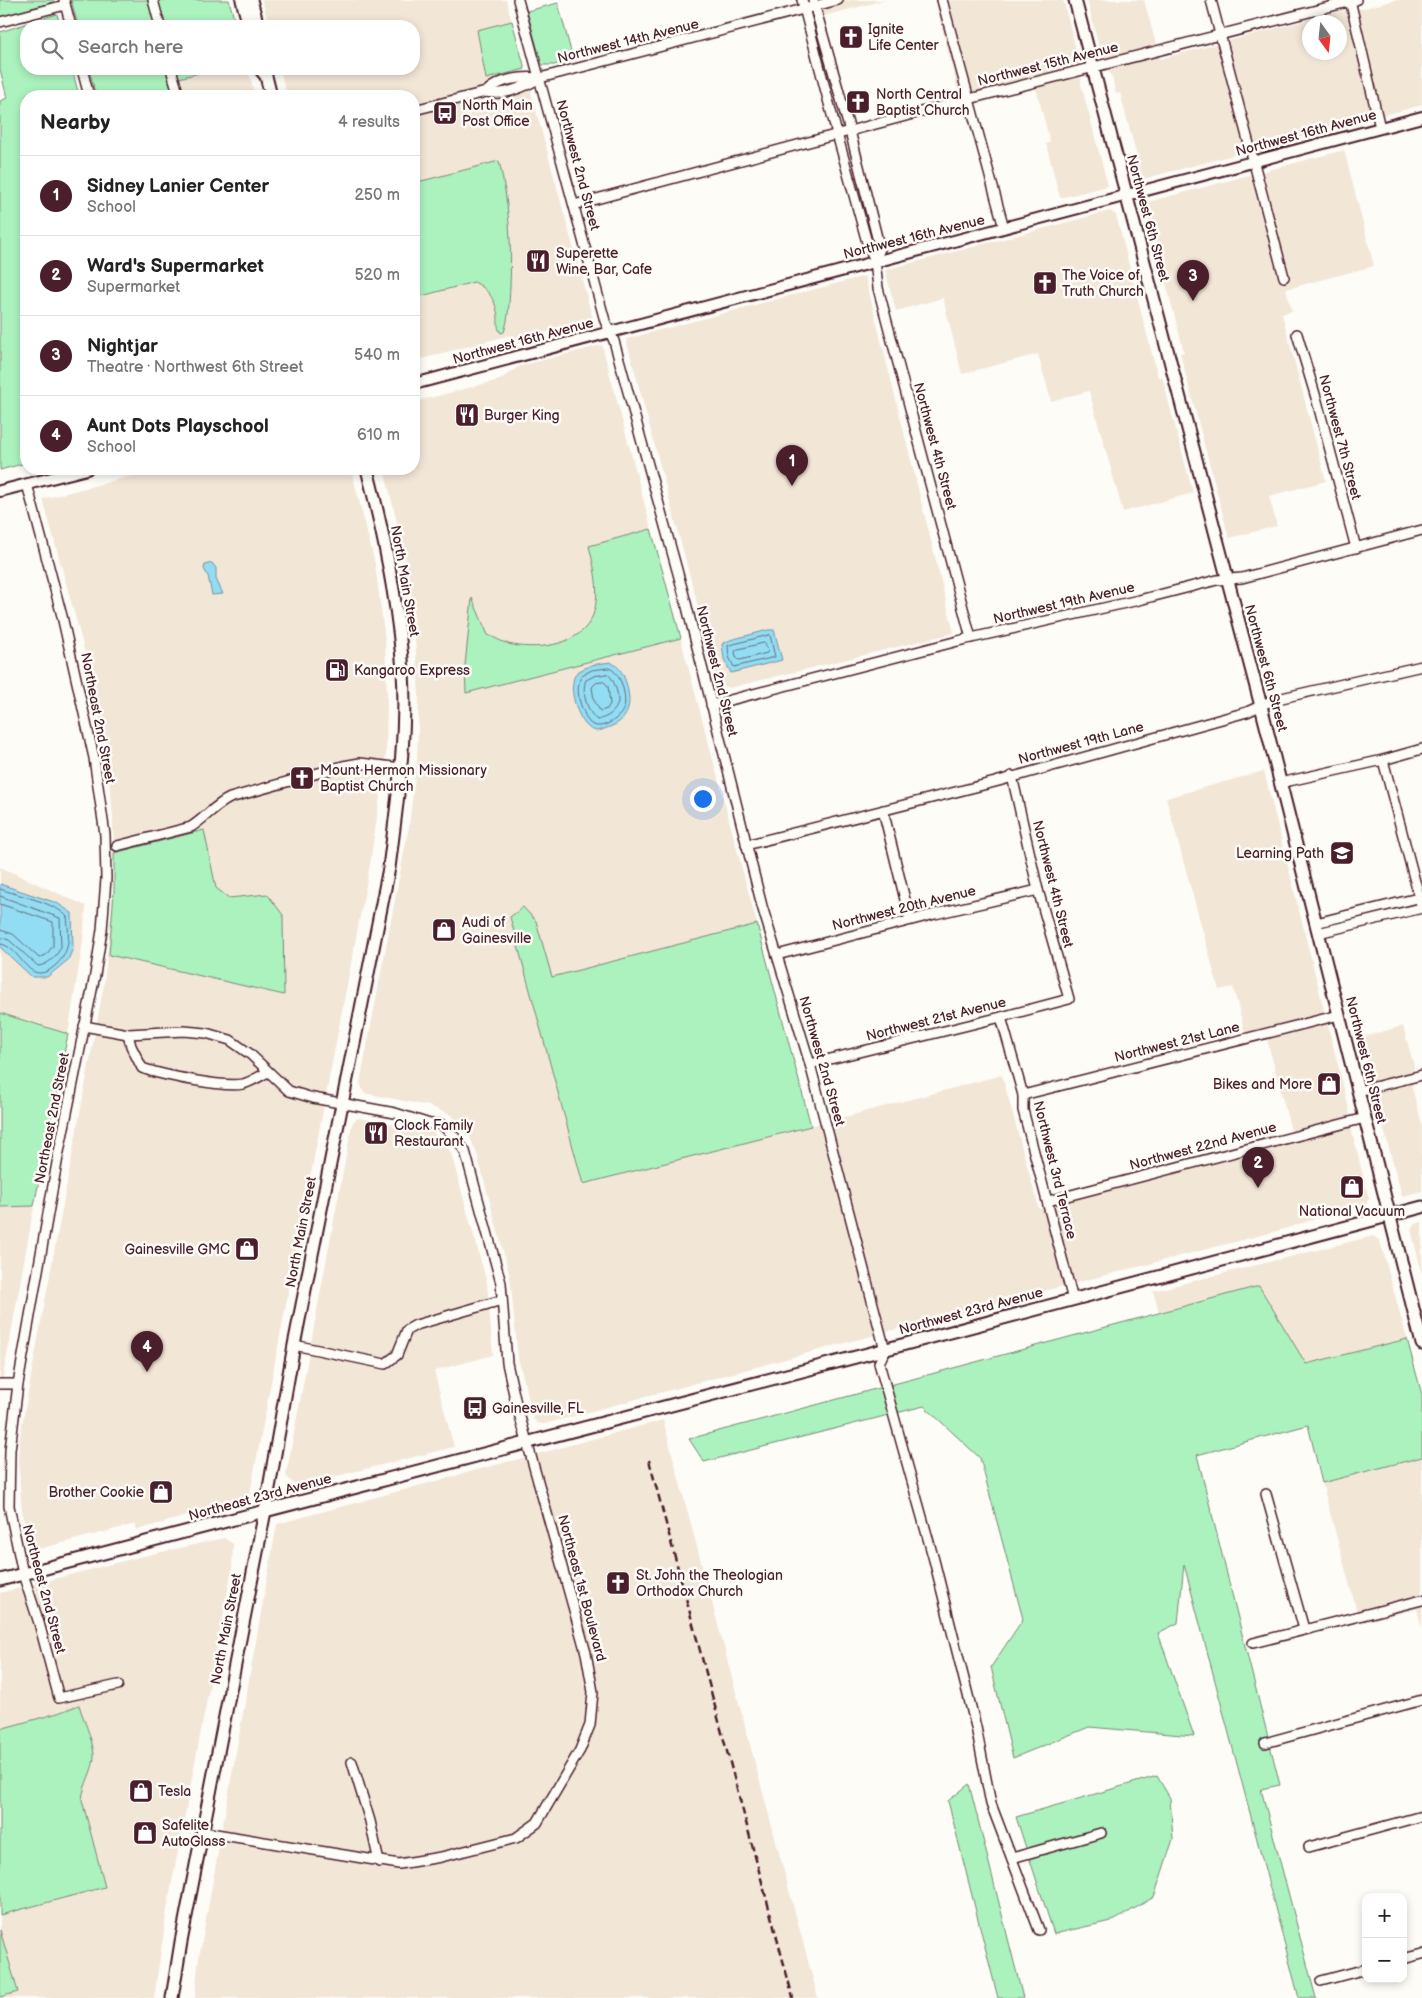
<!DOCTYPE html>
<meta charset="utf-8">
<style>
body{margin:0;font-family:"Balsamiq Sans",sans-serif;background:#f2f2f2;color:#222}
.controls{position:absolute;right:15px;bottom:15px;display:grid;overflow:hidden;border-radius:10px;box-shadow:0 2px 8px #0003}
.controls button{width:45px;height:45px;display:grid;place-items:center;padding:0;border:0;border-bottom:1px solid #e0e0e0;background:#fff;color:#222;font:25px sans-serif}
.compass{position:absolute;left:1302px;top:15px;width:45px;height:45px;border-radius:50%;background:#fff;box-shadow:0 2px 8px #0003;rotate:165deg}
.you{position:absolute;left:702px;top:798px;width:18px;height:18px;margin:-12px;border:4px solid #fff;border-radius:50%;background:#1a73e8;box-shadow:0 0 0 8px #1a73e833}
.badge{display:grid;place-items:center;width:32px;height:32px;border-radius:50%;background:#4a1f2b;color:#fff;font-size:16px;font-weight:700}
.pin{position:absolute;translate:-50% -41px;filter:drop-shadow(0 1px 2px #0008)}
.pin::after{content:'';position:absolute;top:26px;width:18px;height:15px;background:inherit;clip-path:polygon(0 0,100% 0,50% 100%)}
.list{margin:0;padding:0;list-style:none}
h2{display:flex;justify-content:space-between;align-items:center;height:65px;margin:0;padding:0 20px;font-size:21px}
h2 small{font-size:16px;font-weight:400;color:#767676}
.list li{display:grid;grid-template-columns:32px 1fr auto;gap:15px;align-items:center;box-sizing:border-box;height:80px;padding:0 20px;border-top:1px solid #e0e0e0}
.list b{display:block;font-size:19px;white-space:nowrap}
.list p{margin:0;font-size:16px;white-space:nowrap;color:#767676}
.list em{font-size:16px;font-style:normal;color:#767676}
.icon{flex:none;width:28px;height:28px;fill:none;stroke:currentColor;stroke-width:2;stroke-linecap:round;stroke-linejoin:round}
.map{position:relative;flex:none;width:1422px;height:1998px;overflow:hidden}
.search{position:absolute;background:#fff;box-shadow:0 2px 8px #0003;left:20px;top:20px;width:400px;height:55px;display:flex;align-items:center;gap:12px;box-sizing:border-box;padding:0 18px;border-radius:20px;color:#767676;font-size:19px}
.panel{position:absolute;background:#fff;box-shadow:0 2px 8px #0003;left:20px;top:90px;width:400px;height:385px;border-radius:20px}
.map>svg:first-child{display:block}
.built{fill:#f2e6d7;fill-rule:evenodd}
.green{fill:#abf2be;stroke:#7a8874}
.water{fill:#92ddf3;stroke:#7591a3}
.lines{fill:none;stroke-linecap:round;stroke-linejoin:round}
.shore{stroke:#676b7b;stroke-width:1}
.minor-casing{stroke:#4a1f2b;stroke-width:12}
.tertiary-casing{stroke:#4a1f2b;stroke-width:14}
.secondary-casing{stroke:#4a1f2b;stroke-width:15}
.minor{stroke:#fdfcf7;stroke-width:9}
.tertiary{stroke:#fdfcf7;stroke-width:10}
.secondary{stroke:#fdfcf7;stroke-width:11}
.rail{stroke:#4a1f2b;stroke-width:2.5;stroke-dasharray:8 4;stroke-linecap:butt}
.labels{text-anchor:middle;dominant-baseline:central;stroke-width:5;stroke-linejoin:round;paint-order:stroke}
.poi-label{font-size:14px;fill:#4a1f2b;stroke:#fdfcf7;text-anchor:start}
.street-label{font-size:14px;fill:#4a1f2b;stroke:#fdfcf7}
</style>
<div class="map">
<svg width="1422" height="1998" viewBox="0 0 1422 1998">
<rect width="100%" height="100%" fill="#fdfcf7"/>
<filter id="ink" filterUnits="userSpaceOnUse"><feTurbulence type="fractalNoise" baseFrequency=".02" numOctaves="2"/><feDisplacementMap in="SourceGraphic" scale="10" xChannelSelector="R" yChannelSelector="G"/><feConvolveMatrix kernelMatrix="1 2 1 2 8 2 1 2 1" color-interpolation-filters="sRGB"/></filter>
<g filter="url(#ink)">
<g class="built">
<path d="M262,0H506L593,320L510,342V335L414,361V96H287L280,69H414V26H269Z"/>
<path d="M820,0H885L824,16Z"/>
<path d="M935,0H1063L1080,64L1081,84L1108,186L1060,198L1046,144L1050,142L1033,77L959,95Z"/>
<path d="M1087,0H1144L1160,59L1337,12L1361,9L1395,0H1422V105L1143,179L1120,93L1116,94L1112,77L1102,58ZM1310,22H1340V52H1310Z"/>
<path d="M89,69H248L255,96H96Z"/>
<path d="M1344,150L1374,266L1286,289L1292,311L1282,314L1326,481L1269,496L1277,526L1229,538L1180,353L1184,352L1146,207L1148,202Z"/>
<path d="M1110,211L1116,215L1158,377H1162L1193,493L1123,512L1089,391L1051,401L1038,354L962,374L943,298L896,311L885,270Z"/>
<path d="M865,276L954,633L729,688L719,684L626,339Z"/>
<path d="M602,345L811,1126L1002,1075L1039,1209L1294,1142L1267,1039L1245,1033L1233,987L1219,990L1166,798L1264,771L1349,1109L1352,1132L1369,1199L1365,1206L1315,1219L1281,1230L893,1330L544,1424L538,1423L534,1420L518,1358L510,1277L477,1154L470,1137L451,1115L429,1106L364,1093L360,1083L409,826L417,759L419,696L413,610L405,555L384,469H414V402L499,380L520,366Z"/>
<path d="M159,469H351L375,564L385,640L387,695L386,755L370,864L250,1493L244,1500L137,1530L135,1524L39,1549L32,1548L28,1543L22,1512L18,1457L20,1436L104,984L114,891L113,816L105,743L86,656L43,499Z"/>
<path d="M0,867L86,906L83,941L68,1034L0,1013Z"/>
<path d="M1403,1026L1414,1066L1412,1088L1422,1124V1191L1402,1196L1359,1038Z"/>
<path d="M360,1118L432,1132L444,1142L451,1153L487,1283L493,1355L434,1371L454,1447L296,1486L286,1476L352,1124L356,1119Z"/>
<path d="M34,1206L18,1295L0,1393V1207Z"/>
<path d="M1422,1222V1274L1411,1229L1414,1224Z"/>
<path d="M1373,1236L1380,1241L1407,1339L1306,1364L1259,1286L1159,1313L1153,1291Z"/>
<path d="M663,1420L818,1998H195L198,1964L277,1524Z"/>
<path d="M1422,1457V1628L1417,1609L1360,1623L1322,1483Z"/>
<path d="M224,1538L233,1544L232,1569L168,1903L154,1998H0V1593L135,1558Z"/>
</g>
<g class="green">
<path d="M0,0H53L54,2L0,17Z"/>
<path d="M71,0H148L155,26H78Z"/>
<path d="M158,0H229L236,26H165Z"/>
<path d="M558,3L573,59L554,65H542L527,11Z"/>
<path d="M57,14L60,26H26V69H72L79,96H26V463L0,470V101L7,98L0,69V32Z"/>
<path d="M512,21L525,69L486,79L477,30Z"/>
<path d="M89,69H166L174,96H96Z"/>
<path d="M176,69H215L179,78Z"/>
<path d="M499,161C509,203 512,244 510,287C509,302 509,318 504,332L501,333C497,328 498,324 498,318C497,302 488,288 474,282L414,298V183Z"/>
<path d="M651,529L681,638L466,693L465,665L472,598L488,635C496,638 505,644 513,645C540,650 582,645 593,615C601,593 594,567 589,546Z"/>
<path d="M204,830L216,888L229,898L267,894L283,915L284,995L109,955L114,891V853Z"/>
<path d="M523,907L536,921L552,977L757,924L811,1126L583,1184L510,917Z"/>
<path d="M0,1013L68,1034L34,1206L0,1207Z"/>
<path d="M1259,1286L1306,1364L1407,1339L1422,1395V1457L1322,1483L1308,1425L1197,1455L1280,1785L1261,1789L1316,1998H1299L1184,1564L1178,1623L1158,1633L1194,1736L1089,1727L1013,1758L991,1667L1023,1619L980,1458L924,1406L704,1462L689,1439Z"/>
<path d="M79,1705C84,1721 92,1738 94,1754C95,1769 83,1784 82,1800L105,1887L0,1915V1729L58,1713Z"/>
<path d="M1157,1776L1170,1798L1173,1839L1154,1897L1115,1920L1054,1934L1016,1817Z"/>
<path d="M969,1784L1023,1998H998L948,1801Z"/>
<path d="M0,1930L18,1992L0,1997Z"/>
</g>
<g class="water">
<path d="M212,563L216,568V579L223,594L212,595L208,576L204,569L205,565Z"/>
<path d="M768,630H774L782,660L731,673L724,659L722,644L730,640Z"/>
<path d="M610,662C620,666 624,675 627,686C632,707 628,721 607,728C602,730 598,732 593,730C580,726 570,695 573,683C573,679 575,675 577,672L591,665Z"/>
<path d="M0,884L57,903L72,913L73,948L68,960L47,977H32L0,947Z"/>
</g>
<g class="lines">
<g class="shore">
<path d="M770,635L775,657L734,667L729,657L728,646Z"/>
<path d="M765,643L768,651L767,653L740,660L737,659L735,653L736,650Z"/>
<path d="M609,668C621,672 627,696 624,708C620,719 599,733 589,722C586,719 584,712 582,708C578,698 576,685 582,675L592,670Z"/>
<path d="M608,674C613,679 615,685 617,692C621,708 612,716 597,720C587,712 581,691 586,680L594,676Z"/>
<path d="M604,682L608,686L610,704L607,709L600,711L594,700L592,687L596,683Z"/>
<path d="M0,889C17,895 57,903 67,917C69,935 71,950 57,964C27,992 23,946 0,944"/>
<path d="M0,896L60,918L61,947C57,956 48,965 38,966L9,940L0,937"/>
<path d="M0,904L53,922V946L46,955L39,958L13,934L0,930"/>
</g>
<defs>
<g id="minor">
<path d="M64,0L71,26"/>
<path d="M153,0L160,26"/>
<path d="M518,0L605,321L614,341L685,599L762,906L810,1064L885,1350L879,1363L934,1560L976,1727L991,1804L1039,1930"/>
<path d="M802,0L837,134L868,246L875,260"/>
<path d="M813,0L850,131L880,249L875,260L878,288L971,638"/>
<path d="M942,0L1004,228"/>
<path d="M1211,0L1284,277"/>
<path d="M1350,0L1380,128"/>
<path d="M0,22L65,5"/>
<path d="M82,69L89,96"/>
<path d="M171,69L179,96"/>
<path d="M486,92C498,79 523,76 540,78"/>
<path d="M414,110L486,92C503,97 526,86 540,78L838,0"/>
<path d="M574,205L969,99L1356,0"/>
<path d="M1297,334L1317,401L1356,548"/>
<path d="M27,484L62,616L94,758L105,835L106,879L102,930L95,975L58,1157L18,1384L10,1450L9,1506L23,1574L39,1623L59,1698L118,1685"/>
<path d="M711,705L958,641L1139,600L1217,580L1242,578L1422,530"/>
<path d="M1383,760L1422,908"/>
<path d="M1280,783L1383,760L1422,749"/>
<path d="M883,810L910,920"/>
<path d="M746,845L995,782L1247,712L1273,700L1422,666"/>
<path d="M117,846L191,827C205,818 215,805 230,798L343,766L360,763L401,768"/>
<path d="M1316,923L1422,897"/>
<path d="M1318,933L1422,908"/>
<path d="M777,955L935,914L1038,890"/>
<path d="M1001,1017L1023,1095V1110L1073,1300"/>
<path d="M84,1026L128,1034L184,1031L206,1033L230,1040L250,1054L289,1091L313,1098L395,1113L430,1124H441L454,1136L465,1151L501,1283L507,1363L515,1399L586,1653L593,1692L590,1725L580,1750L537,1823L516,1838L441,1857L399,1864L204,1832"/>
<path d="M128,1034L131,1046L142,1068C161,1075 224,1088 243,1084C251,1082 260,1076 268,1072"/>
<path d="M810,1064L1001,1017L1069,999L1038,890L1012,776"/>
<path d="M1358,1091L1422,1075"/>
<path d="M1023,1095L1339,1015"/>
<path d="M1048,1201L1365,1118"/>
<path d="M294,1345L385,1364L397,1355L407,1330L416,1325L502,1300"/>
<path d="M0,1384H18"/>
<path d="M1266,1494L1304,1629"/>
<path d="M1253,1643L1422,1600"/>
<path d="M1265,1743L1422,1700"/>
<path d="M352,1762L370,1821L379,1862"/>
<path d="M1309,1847L1422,1816"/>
<path d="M1012,1858L1101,1833"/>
<path d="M1403,1959L1422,1954"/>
<path d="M1321,1981L1366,1969"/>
</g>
<g id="tertiary">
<path d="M414,384L1422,117"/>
<path d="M0,491L87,469"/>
</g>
<g id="secondary">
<path d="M242,0L249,26"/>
<path d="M251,0L258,26"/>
<path d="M1075,0L1261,706L1422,1344"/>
<path d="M260,69L266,76L271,96"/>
<path d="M0,1580L898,1346L1422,1207"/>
<path d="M172,1998L181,1942L265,1511L294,1345L389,868C397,803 407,737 403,671C398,603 384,535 367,469"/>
</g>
</defs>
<use href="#minor" class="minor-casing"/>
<use href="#tertiary" class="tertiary-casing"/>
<use href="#secondary" class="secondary-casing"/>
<use href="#minor" class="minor"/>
<use href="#tertiary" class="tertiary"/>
<use href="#secondary" class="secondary"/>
<path class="rail" d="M649,1460L793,1998"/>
</g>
</g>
<defs>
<symbol id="church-square" viewBox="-11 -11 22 22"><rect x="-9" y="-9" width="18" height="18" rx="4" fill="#4a1f2b" stroke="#fdfcf7"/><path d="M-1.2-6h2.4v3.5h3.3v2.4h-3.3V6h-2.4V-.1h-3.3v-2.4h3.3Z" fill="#fff"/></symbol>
<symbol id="bus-square" viewBox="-11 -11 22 22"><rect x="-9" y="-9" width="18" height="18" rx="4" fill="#4a1f2b" stroke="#fdfcf7"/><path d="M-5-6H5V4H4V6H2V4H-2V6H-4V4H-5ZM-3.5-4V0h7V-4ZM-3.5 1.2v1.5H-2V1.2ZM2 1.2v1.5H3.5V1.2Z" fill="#fff"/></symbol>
<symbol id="restaurant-square" viewBox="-11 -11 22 22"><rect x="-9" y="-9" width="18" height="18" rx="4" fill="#4a1f2b" stroke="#fdfcf7"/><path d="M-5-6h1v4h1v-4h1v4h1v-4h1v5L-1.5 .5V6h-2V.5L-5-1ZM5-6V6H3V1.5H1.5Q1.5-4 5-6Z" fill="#fff"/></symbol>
<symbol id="fuel-square" viewBox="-11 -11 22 22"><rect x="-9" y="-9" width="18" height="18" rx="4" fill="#4a1f2b" stroke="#fdfcf7"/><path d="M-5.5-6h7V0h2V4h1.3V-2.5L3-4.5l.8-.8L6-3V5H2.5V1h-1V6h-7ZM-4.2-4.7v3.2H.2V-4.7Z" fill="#fff"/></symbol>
<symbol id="school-square" viewBox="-11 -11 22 22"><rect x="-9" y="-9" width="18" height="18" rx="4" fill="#4a1f2b" stroke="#fdfcf7"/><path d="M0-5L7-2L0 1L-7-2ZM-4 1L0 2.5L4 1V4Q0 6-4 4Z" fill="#fff"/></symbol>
<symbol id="shop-square" viewBox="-11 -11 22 22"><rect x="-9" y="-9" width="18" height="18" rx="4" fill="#4a1f2b" stroke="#fdfcf7"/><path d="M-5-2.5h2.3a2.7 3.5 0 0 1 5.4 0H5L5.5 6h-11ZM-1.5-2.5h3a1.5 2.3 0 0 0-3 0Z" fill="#fff"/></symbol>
</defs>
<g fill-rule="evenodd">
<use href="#church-square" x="837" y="23" width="28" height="28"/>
<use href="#church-square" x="844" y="88" width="28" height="28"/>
<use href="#bus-square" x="431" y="99" width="28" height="28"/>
<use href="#restaurant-square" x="524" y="247" width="28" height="28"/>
<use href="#church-square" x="1031" y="269" width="28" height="28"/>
<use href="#restaurant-square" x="453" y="401" width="28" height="28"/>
<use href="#fuel-square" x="323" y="656" width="28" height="28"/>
<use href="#church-square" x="288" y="764" width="28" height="28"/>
<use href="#school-square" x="1328" y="839" width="28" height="28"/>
<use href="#shop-square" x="430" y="916" width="28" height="28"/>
<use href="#shop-square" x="1315" y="1070" width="28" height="28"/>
<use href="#restaurant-square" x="362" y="1119" width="28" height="28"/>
<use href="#shop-square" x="1338" y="1173" width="28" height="28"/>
<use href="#shop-square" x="233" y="1235" width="28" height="28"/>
<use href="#bus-square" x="461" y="1394" width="28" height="28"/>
<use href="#shop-square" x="147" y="1478" width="28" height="28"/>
<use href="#church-square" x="604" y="1569" width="28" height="28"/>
<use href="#shop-square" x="127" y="1777" width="28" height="28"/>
<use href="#shop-square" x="131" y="1819" width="28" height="28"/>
</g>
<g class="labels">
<g class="poi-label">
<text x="868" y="29">Ignite<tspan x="868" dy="16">Life Center</tspan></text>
<text x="876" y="94">North Central<tspan x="876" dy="16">Baptist Church</tspan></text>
<text x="462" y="105">North Main<tspan x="462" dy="16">Post Office</tspan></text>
<text x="556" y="253">Superette<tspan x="556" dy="16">Wine, Bar, Cafe</tspan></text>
<text x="1062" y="275">The Voice of<tspan x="1062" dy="16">Truth Church</tspan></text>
<text x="484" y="415">Burger King</text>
<text x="354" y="670">Kangaroo Express</text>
<text x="320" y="770">Mount Hermon Missionary<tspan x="320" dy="16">Baptist Church</tspan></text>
<text x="1324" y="853" text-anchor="end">Learning Path</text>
<text x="462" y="922">Audi of<tspan x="462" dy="16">Gainesville</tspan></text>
<text x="1312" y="1084" text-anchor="end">Bikes and More</text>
<text x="394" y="1125">Clock Family<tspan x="394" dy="16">Restaurant</tspan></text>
<text x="1352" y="1211" text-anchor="middle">National Vacuum</text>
<text x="230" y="1249" text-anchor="end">Gainesville GMC</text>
<text x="492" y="1408">Gainesville, FL</text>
<text x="144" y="1492" text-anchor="end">Brother Cookie</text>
<text x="636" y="1575">St. John the Theologian<tspan x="636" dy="16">Orthodox Church</tspan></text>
<text x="158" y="1791">Tesla</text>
<text x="162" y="1825">Safelite<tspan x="162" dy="16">AutoGlass</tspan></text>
</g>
<g class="street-label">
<text transform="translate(628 41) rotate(-14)">Northwest 14th Avenue</text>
<text transform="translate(1048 64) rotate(-14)">Northwest 15th Avenue</text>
<text transform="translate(1306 133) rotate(-15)">Northwest 16th Avenue</text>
<text transform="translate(578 165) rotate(75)">Northwest 2nd Street</text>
<text transform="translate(1148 218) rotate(75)">Northwest 6th Street</text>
<text transform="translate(914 237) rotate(-14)">Northwest 16th Avenue</text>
<text transform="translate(523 341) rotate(-15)">Northwest 16th Avenue</text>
<text transform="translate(1340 437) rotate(75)">Northwest 7th Street</text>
<text transform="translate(935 446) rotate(75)">Northwest 4th Street</text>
<text transform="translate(405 581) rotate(80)">North Main Street</text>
<text transform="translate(1064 603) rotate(-13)">Northwest 19th Avenue</text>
<text transform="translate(1266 668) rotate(75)">Northwest 6th Street</text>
<text transform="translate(717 671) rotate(76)">Northwest 2nd Street</text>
<text transform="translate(98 718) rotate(79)">Northeast 2nd Street</text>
<text transform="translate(1081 743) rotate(-15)">Northwest 19th Lane</text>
<text transform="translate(1053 884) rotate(76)">Northwest 4th Street</text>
<text transform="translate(904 908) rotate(-14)">Northwest 20th Avenue</text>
<text transform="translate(936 1019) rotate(-14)">Northwest 21st Avenue</text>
<text transform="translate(1177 1042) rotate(-14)">Northwest 21st Lane</text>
<text transform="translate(1366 1060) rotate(76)">Northwest 6th Street</text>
<text transform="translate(822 1061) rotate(74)">Northwest 2nd Street</text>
<text transform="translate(52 1118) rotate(-79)">Northeast 2nd Street</text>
<text transform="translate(1203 1146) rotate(-15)">Northwest 22nd Avenue</text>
<text transform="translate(1055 1170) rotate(76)">Northwest 3rd Terrace</text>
<text transform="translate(301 1232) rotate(-79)">North Main Street</text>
<text transform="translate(971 1311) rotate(-15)">Northwest 23rd Avenue</text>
<text transform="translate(260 1497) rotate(-15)">Northeast 23rd Avenue</text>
<text transform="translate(582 1588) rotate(75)">Northeast 1st Boulevard</text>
<text transform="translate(44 1589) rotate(75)">Northeast 2nd Street</text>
<text transform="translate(226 1629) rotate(-79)">North Main Street</text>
</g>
</g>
</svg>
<div class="controls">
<button>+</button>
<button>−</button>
</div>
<svg class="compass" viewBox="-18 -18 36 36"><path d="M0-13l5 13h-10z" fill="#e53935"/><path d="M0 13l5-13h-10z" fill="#767676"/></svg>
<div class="you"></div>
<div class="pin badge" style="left:792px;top:486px">1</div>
<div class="pin badge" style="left:1258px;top:1188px">2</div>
<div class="pin badge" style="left:1193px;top:301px">3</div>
<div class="pin badge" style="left:147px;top:1372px">4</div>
<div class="search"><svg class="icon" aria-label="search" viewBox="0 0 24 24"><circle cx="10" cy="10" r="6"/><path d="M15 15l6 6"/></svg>Search here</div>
<section class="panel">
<h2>Nearby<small>4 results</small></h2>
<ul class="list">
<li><span class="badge">1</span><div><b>Sidney Lanier Center</b><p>School</p></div><em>250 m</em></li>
<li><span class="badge">2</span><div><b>Ward's Supermarket</b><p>Supermarket</p></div><em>520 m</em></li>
<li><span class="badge">3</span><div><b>Nightjar</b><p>Theatre · Northwest 6th Street</p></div><em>540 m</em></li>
<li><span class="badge">4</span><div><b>Aunt Dots Playschool</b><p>School</p></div><em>610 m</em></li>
</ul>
</section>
</div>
